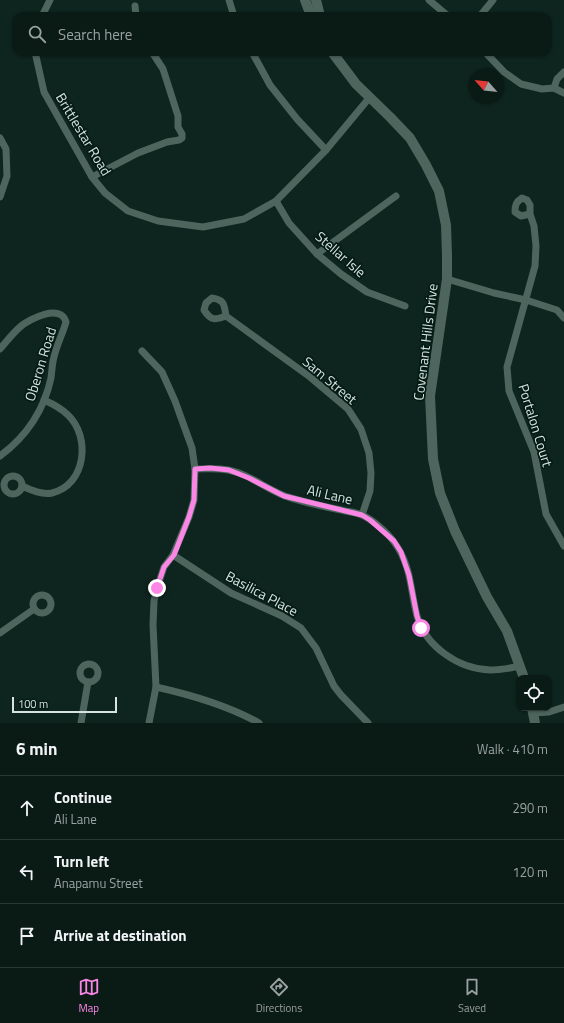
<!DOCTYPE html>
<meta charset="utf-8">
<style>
body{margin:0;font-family:"Titillium Web",sans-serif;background:#182823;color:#f1f3f6}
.controls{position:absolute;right:12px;bottom:12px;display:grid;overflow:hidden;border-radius:8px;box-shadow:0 1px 3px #0004}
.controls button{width:36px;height:36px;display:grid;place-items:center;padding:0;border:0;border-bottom:1px solid #2a3935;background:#0a1b16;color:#f1f3f6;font:20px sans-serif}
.compass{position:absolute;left:468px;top:68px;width:36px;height:36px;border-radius:50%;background:#0a1b16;box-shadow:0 1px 3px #0004;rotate:297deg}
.scale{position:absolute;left:12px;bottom:10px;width:105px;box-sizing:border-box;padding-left:4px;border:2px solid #d6e3de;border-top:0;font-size:11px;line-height:14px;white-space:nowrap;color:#d6e3de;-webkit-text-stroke:3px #051b15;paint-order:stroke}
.stop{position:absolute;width:12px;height:12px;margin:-9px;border:3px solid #fb86e5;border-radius:50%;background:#fff}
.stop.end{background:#fb86e5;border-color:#fff;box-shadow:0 1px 4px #0008}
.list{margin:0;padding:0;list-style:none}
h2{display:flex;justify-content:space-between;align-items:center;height:52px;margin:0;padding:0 16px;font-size:17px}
h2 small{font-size:13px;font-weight:400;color:#99a1a1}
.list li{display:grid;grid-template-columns:26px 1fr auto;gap:12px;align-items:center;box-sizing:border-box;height:64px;padding:0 16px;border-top:1px solid #2a3935}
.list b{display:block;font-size:15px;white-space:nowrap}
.list p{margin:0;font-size:13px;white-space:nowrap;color:#99a1a1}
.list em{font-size:13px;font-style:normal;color:#99a1a1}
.icon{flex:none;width:22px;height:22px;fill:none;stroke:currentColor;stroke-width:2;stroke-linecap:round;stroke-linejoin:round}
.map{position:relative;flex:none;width:564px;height:723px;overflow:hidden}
.search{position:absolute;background:#0a1b16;box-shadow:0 1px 3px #0004;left:12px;right:12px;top:12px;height:44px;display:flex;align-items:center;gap:10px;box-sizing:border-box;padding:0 14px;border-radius:12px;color:#99a1a1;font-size:15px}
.sheet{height:244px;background:#0a1b16}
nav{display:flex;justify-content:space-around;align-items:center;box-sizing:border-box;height:56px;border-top:1px solid #2a3935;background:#0a1b16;font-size:11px;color:#99a1a1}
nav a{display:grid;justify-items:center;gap:2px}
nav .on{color:#fb86e5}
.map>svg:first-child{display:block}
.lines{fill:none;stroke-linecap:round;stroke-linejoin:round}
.street{stroke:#4d655d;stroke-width:7}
.secondary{stroke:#4d655d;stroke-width:10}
.route{stroke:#fb86e5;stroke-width:5}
.labels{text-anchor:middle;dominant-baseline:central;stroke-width:3.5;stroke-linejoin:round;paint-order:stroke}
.street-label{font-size:14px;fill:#d6e3de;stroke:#051b15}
</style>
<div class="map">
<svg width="564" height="723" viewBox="0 0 564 723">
<rect width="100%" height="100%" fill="#0e241e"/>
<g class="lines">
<g class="street">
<path d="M229,0L234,16"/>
<path d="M429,0L448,16"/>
<path d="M135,6L136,16"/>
<path d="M42,16L50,0"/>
<path d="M480,16L493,0"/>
<path d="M35,52L44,92L92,177L105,193L128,211L158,221L203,227L244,219L276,201L326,150L370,97"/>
<path d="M252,52L270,85L297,119L326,150"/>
<path d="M485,52L504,72L521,84L542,89L554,88L564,93"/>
<path d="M554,88L557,79L564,72"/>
<path d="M0,138L6,149L7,176L0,197"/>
<path d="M92,177L138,153L167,142L179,140L182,138V134L178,127V116L163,69L152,52"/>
<path d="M276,201L289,223L317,254L341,274L367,292L405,306"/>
<path d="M530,214L521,216L515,212C515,205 516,202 522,198L527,200L530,205V214L534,226L536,246L535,266L507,367L509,391L534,452L546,514L564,546"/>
<path d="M317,254L396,196"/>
<path d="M447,279L494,293L526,300L557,310L564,318"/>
<path d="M226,316C215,320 211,321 204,310L206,303L212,298C225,300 224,305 226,316L310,377L348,409L361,429L369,453L371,473L370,491L362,515"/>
<path d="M0,349C7,341 12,334 20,327C29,319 61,303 66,322C63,333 57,344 54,357C52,364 52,371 51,378C44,410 27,436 0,456"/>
<path d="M142,351L162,372L175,401L192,448L195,469L194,500L189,517L173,555L164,567L157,588L154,601L153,625L156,687L149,723"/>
<path d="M195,469C206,469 217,468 228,470C251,474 269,492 291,498C308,503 324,507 341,510C348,512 356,512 362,515C373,520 387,532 394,542C412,566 410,590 417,616C426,647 459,669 490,670C500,670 511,668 520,666"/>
<circle cx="13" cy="485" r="9"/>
<path d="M22,486C31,490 42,495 52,493C86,485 91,437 68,415C61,408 53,404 44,400"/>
<path d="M173,555L231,593L282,616L301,628L316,648L334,686L341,695L368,723"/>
<circle cx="42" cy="604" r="9"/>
<path d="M0,633L34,609"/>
<circle cx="89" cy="673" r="9"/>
<path d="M156,687C192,695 227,705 259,723"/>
<path d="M533,713L549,712L564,707"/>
<path d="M81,723L88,682"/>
</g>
<g class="secondary">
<path d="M305,0L311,16"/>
<path d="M316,0L320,16"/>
<path d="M332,52L356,84L390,117L410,138L426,165L439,191L446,225L447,255V279L430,396L433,459L440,493L455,531L487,597L507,631L524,678"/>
<path d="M532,708L535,723"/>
</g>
</g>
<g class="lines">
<path class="route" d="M157,588L164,567L174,555L189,517L194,500L195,469L210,468L229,470L249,478L284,496L362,515L370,520L394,541L401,552L409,575L417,616L421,628"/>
</g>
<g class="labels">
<g class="street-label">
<text transform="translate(84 134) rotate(59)">Brittlestar Road</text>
<text transform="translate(341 254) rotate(41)">Stellar Isle</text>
<text transform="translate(425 342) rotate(-83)">Covenant Hills Drive</text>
<text transform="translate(40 364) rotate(-73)">Oberon Road</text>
<text transform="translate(330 380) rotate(40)">Sam Street</text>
<text transform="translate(536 425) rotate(73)">Portalon Court</text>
<text transform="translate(330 494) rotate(13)">Ali Lane</text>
<text transform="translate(262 593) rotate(28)">Basilica Place</text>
</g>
</g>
</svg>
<div class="controls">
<button><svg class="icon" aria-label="locate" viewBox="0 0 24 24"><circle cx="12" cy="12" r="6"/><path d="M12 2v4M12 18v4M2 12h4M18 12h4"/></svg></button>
</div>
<svg class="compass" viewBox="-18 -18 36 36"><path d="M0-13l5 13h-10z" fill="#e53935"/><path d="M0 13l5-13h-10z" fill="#99a1a1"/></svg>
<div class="scale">100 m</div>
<div class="stop" style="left:421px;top:628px"></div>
<div class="stop end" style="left:157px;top:588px"></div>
<div class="search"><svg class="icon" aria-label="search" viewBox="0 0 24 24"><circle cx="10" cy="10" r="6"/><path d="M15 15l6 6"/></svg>Search here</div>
</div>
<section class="sheet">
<h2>6 min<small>Walk · 410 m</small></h2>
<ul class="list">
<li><svg class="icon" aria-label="ahead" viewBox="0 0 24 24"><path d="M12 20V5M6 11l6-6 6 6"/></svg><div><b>Continue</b><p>Ali Lane</p></div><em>290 m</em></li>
<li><svg class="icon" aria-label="left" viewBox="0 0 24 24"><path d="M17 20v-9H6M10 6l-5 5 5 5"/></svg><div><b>Turn left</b><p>Anapamu Street</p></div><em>120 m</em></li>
<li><svg class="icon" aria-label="arrive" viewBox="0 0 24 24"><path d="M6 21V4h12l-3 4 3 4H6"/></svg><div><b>Arrive at destination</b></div></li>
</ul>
</section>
<nav>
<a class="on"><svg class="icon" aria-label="map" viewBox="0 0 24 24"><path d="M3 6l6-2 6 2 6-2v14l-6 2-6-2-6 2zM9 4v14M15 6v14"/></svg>Map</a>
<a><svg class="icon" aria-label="directions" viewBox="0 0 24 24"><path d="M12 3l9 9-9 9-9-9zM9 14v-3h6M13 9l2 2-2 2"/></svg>Directions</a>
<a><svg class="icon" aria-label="saved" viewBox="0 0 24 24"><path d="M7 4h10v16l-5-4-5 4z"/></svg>Saved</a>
</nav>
